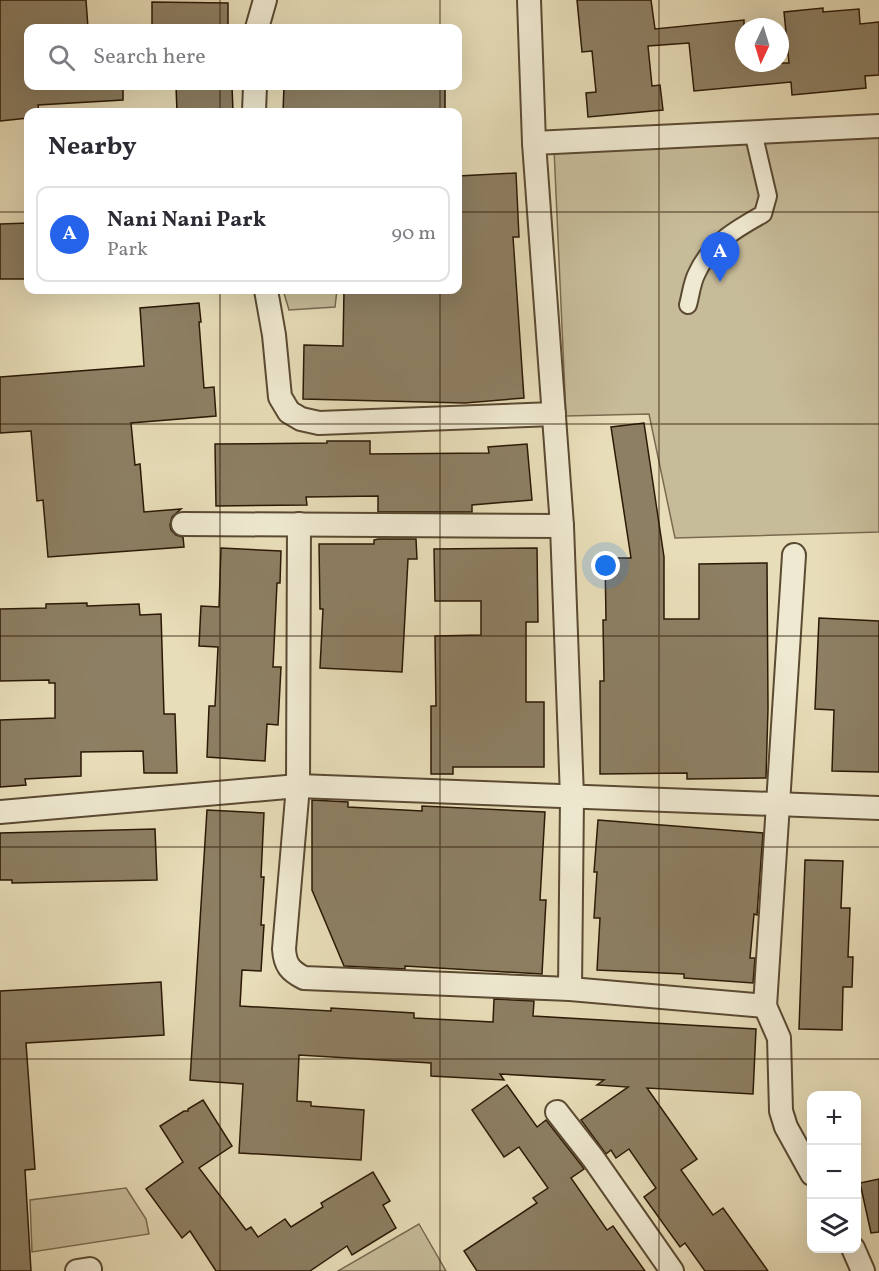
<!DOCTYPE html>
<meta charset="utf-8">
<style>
body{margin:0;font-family:Vollkorn,serif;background:#f2f2f3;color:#2b2b33}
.controls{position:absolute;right:18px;bottom:18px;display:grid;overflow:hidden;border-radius:12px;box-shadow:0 6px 24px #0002}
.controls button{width:54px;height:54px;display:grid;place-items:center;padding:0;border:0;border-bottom:2px solid #e1e1e2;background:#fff;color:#2b2b33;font:30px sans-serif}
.compass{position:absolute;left:735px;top:18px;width:54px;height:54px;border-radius:50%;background:#fff;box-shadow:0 6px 24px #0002;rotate:184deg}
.you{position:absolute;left:606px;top:566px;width:21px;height:21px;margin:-15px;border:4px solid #fff;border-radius:50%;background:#1a73e8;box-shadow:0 0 0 9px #1a73e833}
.badge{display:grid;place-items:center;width:39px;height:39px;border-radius:50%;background:#2563eb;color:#fff;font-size:20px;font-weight:700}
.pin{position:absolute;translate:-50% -50px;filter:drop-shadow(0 2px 3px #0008)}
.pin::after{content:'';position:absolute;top:32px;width:21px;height:18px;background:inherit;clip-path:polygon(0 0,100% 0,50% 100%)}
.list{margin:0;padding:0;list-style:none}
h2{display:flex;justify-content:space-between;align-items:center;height:78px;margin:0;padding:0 24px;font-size:26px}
h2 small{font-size:20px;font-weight:400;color:#7c7c81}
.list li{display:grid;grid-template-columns:39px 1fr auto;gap:18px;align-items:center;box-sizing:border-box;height:96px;margin:0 12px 12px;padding:0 12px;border:2px solid #e1e1e2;border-radius:12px}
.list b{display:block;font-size:22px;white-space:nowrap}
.list p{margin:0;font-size:20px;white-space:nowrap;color:#7c7c81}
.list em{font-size:20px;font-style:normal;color:#7c7c81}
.icon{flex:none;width:33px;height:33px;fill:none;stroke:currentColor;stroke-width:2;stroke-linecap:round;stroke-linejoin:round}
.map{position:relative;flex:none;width:879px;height:1271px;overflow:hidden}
.search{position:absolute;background:#fff;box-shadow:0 6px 24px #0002;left:24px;top:24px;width:438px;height:66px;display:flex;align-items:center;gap:15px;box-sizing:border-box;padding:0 21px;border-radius:12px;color:#7c7c81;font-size:22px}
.panel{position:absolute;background:#fff;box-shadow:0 6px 24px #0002;left:24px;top:108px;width:438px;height:186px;border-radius:12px}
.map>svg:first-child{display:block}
.green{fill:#c7bc9a;stroke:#7a6a50;stroke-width:1.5}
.building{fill:#8d7f63;stroke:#2c1906;stroke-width:1.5}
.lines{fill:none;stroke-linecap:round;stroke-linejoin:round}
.pedestrian-casing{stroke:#5b4a32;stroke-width:20}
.minor-casing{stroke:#5b4a32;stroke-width:26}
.pedestrian{stroke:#efe9d1;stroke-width:16}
.minor{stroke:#efe9d1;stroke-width:22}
.grid{fill:none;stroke:#2c1906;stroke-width:1.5;stroke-opacity:0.55}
</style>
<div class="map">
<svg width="879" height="1271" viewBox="0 0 879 1271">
<rect width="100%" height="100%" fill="#e7ddb8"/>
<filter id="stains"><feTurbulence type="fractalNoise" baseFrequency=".00333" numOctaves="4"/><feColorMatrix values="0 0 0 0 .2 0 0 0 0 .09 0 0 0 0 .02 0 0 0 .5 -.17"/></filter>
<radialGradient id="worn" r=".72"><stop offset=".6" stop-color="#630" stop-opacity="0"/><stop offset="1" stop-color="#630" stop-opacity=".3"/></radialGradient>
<g class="green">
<path d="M879,133V532L675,538L649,414L566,416L554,149Z"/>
<path d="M283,290H337L335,307L289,310Z"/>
<path d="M126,1188L146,1219L149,1234L32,1252L30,1200Z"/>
<path d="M419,1224L446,1271H338Z"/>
</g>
<g class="building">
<path d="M0,0H86L88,28H28V86H123V100L38,105L39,112H28V118L0,121Z"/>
<path d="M577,0H651L655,29L744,20V63H789L784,12L823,8V12L859,9L860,24L879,22V75L865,76L866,88L792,95L791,82L694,91L689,43L648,46L652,86L660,85L663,110L588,117L586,93L596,92L592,51L582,52Z"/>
<path d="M152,2L228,3V28H152Z"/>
<path d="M176,86H232L233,112H177Z"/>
<path d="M284,86H445V112H283Z"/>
<path d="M516,173L519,237H513L524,398L465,403L303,399L304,345L343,346L344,290H458V176Z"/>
<path d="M28,223V279H0V224Z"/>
<path d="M199,303L201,322H199L204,388L214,387L216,416L131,423L135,465L140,464L144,512L181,509L172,517L170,525L171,530L176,535L183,537L184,547L48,557L43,500L37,501L31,431L0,433V377L144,366L140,308Z"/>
<path d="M644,423L664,557V619H699V564L767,563L768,708L766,778L687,779V773L600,774V681H604L603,620H606L605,558H631L611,427Z"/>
<path d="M327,441H370V454L489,453L488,447L527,444L532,500L472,505V512H378V496L306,497L307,505L216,506L215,444L327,443Z"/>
<path d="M378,539H416L417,559H408L402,672L320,668L323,609H320L319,544H374V540Z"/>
<path d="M221,548L281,551L280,583H277L273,667H281L278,725L267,724L265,761L207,757L209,706H215L218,647L199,646L201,606L219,607Z"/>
<path d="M537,548L538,622H526V702H544V767H453V774H431V706H436L435,636L481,635V601H435L434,549Z"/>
<path d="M87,603V606L139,604L140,615L161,614L164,714H175L177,773H144L143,751L81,752V776L25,779L26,785L0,787V720L55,718V683H49V680L0,681V609L46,608V604Z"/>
<path d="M819,618L879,621V772L832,771L834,710L815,709Z"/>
<path d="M312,800L348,802V807L422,811V806L545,812L540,900H546L542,974L405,966V969L344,966L312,890Z"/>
<path d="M207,810L264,813L261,877H264L261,925H264L261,971L242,970L240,1006L331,1011V1008L414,1013V1018L493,1022L494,999L534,1001L533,1016L756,1029L753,1094L647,1088L697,1159L681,1170L713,1215L723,1208L768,1271H705L685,1243L680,1247L644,1197L656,1188L629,1149L616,1158L611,1150L606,1154L581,1120L628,1087L597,1085L604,1080L500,1074L504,1080L431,1076V1063L299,1055L297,1101L311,1102V1106L364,1110L361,1160L239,1153L243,1084L190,1080Z"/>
<path d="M598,820L763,833L757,915L754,914L750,958H755L753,983L684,978V974L597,970L600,918H594L597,872H594Z"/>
<path d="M155,829L157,880L12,883V880H0V833Z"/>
<path d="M805,860L843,861L841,908H850L848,957H853L852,987H843L842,1030L799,1029Z"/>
<path d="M161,982L164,1035L26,1043L35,1169L25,1170L31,1271H0V991Z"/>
<path d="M507,1085L537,1127L546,1120L582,1166L584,1169L571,1178L607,1230L613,1226L645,1271H477L464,1251L537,1203L533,1198L548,1188L519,1147L504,1157L472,1110Z"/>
<path d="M203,1100L232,1146L199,1168L246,1230L251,1227L258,1237L285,1219L291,1227L323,1207L321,1203L373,1172L390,1201L383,1205L396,1228L352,1255L347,1246L310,1271H216L190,1231L182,1238L146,1189L183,1162L160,1126L184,1111H188V1109Z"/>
<path d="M879,1179V1232L871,1233L860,1183Z"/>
</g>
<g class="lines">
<defs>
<path id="pedestrian" d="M688,305C691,294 692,282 697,273C710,244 736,229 763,214L768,196L753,132"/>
<g id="minor">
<path d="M529,0L534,143"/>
<path d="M257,28L265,0"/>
<path d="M254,112L255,86"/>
<path d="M266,290L274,335L280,397L289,412L301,419L319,423L554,414"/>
<path d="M183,524L562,526"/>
<path d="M299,524L298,786L284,949C285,965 290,971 304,978L570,989L572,797L562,526L534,143L879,126"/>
<path d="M0,812L298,786L879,808"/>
<path d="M570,989L765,1006L794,555"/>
<path d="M765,1006L779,1038L781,1111L786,1127L812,1174"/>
<path d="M557,1112L593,1158L672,1271"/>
<path d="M853,1248L863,1271"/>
<path d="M77,1271L90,1269V1271"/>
</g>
</defs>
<use href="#pedestrian" class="pedestrian-casing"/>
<use href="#minor" class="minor-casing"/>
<use href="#pedestrian" class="pedestrian"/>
<use href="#minor" class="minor"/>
</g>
<path class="grid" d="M220,0V28M440,0V28M659,0V1271M220,86V112M440,86V112M0,212H28M458,212H879M220,290V1271M440,290V1271M0,424H879M0,636H879M0,847H879M0,1059H879"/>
<rect width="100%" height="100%" filter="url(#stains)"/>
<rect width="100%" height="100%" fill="url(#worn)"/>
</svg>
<div class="controls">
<button>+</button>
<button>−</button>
<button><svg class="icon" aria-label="layers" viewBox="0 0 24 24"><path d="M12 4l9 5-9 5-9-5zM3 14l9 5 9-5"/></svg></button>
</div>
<svg class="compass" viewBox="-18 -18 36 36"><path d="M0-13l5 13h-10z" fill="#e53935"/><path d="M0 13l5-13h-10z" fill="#7c7c81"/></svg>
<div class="you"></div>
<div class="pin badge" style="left:720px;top:282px">A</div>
<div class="search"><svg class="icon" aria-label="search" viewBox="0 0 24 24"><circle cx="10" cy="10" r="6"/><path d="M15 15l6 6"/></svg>Search here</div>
<section class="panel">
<h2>Nearby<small></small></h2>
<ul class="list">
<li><span class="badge">A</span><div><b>Nani Nani Park</b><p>Park</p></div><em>90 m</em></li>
</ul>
</section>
</div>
